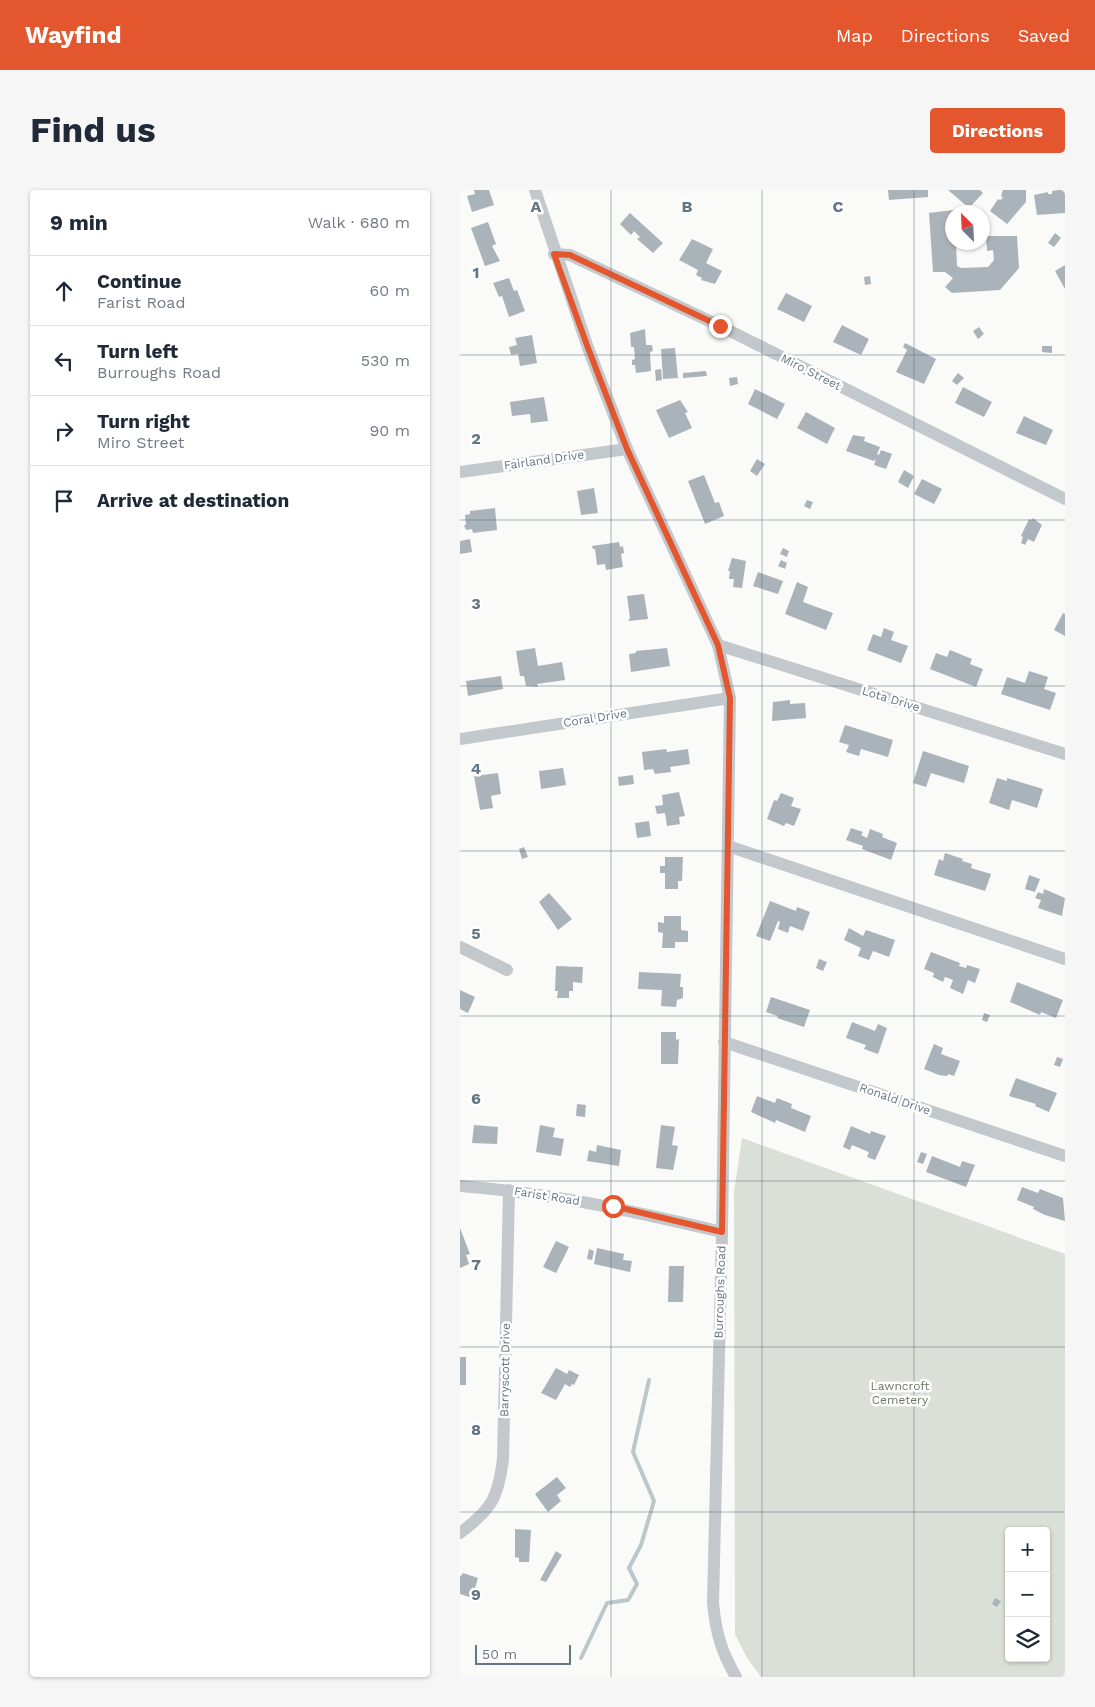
<!DOCTYPE html>
<meta charset="utf-8">
<style>
body{margin:0;font-family:"Work Sans",sans-serif;background:#f6f6f7;color:#1f2937}
.controls{position:absolute;right:15px;bottom:15px;display:grid;overflow:hidden;border-radius:5px;box-shadow:0 1px 4px #0004}
.controls button{width:45px;height:45px;display:grid;place-items:center;padding:0;border:0;border-bottom:1px solid #e0e1e3;background:#fff;color:#1f2937;font:25px sans-serif}
.compass{position:absolute;left:485px;top:15px;width:45px;height:45px;border-radius:50%;background:#fff;box-shadow:0 1px 4px #0004;rotate:336deg}
.scale{position:absolute;left:15px;bottom:12px;width:96px;box-sizing:border-box;padding-left:5px;border:2px solid #657683;border-top:0;font-size:14px;line-height:18px;white-space:nowrap;color:#657683;-webkit-text-stroke:4px #fff;paint-order:stroke}
.stop{position:absolute;width:15px;height:15px;margin:-11px;border:4px solid #e4572e;border-radius:50%;background:#fff}
.stop.end{background:#e4572e;border-color:#fff;box-shadow:0 1px 5px #0008}
.list{margin:0;padding:0;list-style:none}
h2{display:flex;justify-content:space-between;align-items:center;height:65px;margin:0;padding:0 20px;font-size:21px}
h2 small{font-size:16px;font-weight:400;color:#747a83}
.list li{display:grid;grid-template-columns:32px 1fr auto;gap:15px;align-items:center;box-sizing:border-box;height:70px;padding:0 20px;border-top:1px solid #e0e1e3}
.list b{display:block;font-size:19px;white-space:nowrap}
.list p{margin:0;font-size:16px;white-space:nowrap;color:#747a83}
.list em{font-size:16px;font-style:normal;color:#747a83}
.icon{flex:none;width:28px;height:28px;fill:none;stroke:currentColor;stroke-width:2;stroke-linecap:round;stroke-linejoin:round}
.map{position:relative;flex:none;width:605px;height:1487px;overflow:hidden;border-radius:5px}
header{display:flex;align-items:center;gap:30px;box-sizing:border-box;height:70px;padding:0 25px;background:#e4572e;color:#fff}
header strong{font-size:24px}
nav{display:flex;gap:28px;margin-inline-start:auto;font-size:18px}
.intro{display:flex;align-items:center;justify-content:space-between;box-sizing:border-box;height:120px;padding:0 30px}
h1{margin:0;font-size:35px}
.button{padding:12px 22px;border-radius:5px;background:#e4572e;color:#fff;font-size:18px;font-weight:700}
main{display:flex;gap:30px;padding:0 30px}
aside{flex:1;background:#fff;border-radius:5px;box-shadow:0 1px 4px #0004}
.map>svg:first-child{display:block}
.green{fill:#dadfd7;fill-rule:evenodd}
.lines{fill:none;stroke-linecap:round;stroke-linejoin:round}
.stream{stroke:#bbc7cb;stroke-width:4}
.building{fill:#aab3b9}
.street{stroke:#c3c8cc;stroke-width:12}
.route{stroke:#e4572e;stroke-width:6}
.grid{fill:none;stroke:#657683;stroke-width:1;stroke-opacity:0.55}
.labels{text-anchor:middle;dominant-baseline:central;stroke-width:5;stroke-linejoin:round;paint-order:stroke}
.street-label{font-size:12px;fill:#657683;stroke:#fff}
.park-label{font-size:12px;fill:#687a64;stroke:#fff}
.grid-label{font-size:16px;text-anchor:middle;font-weight:bold;fill:#657683;stroke:#fff;stroke-width:5;stroke-linejoin:round;paint-order:stroke}
</style>
<header>
<strong>Wayfind</strong>
<nav><a>Map</a><a>Directions</a><a>Saved</a></nav>
</header>
<div class="intro"><h1>Find us</h1><a class="button">Directions</a></div>
<main>
<aside>
<h2>9 min<small>Walk · 680 m</small></h2>
<ul class="list">
<li><svg class="icon" aria-label="ahead" viewBox="0 0 24 24"><path d="M12 20V5M6 11l6-6 6 6"/></svg><div><b>Continue</b><p>Farist Road</p></div><em>60 m</em></li>
<li><svg class="icon" aria-label="left" viewBox="0 0 24 24"><path d="M17 20v-9H6M10 6l-5 5 5 5"/></svg><div><b>Turn left</b><p>Burroughs Road</p></div><em>530 m</em></li>
<li><svg class="icon" aria-label="right" viewBox="0 0 24 24"><path d="M7 20v-9h11M14 6l5 5-5 5"/></svg><div><b>Turn right</b><p>Miro Street</p></div><em>90 m</em></li>
<li><svg class="icon" aria-label="arrive" viewBox="0 0 24 24"><path d="M6 21V4h12l-3 4 3 4H6"/></svg><div><b>Arrive at destination</b></div></li>
</ul>
</aside>
<div class="map">
<svg width="605" height="1487" viewBox="0 0 605 1487">
<rect width="100%" height="100%" fill="#fafaf8"/>
<path class="green" d="M282,948L605,1064V1487H301L287,1468L275,1444L274,1002ZM549,1341H586V1468H549Z"/>
<g class="lines">
<path class="stream" d="M121,1468L147,1413L168,1410L177,1394L169,1378L181,1355L194,1311L173,1262L189,1190"/>
</g>
<g class="building">
<path d="M14,0H29L34,15L12,22L7,6L15,4Z"/>
<path d="M428,0H468V7L429,10Z"/>
<path d="M488,0H520L523,3L509,18Z"/>
<path d="M543,0H566V12L547,34L530,21L538,9L540,10L543,8L541,6Z"/>
<path d="M598,0H605V23L577,25L574,5L588,2V4H592V1Z"/>
<path d="M501,19V22H492V52H496L497,76L501,78L528,77L534,70L533,60L527,61L526,46H557L559,78L540,100L492,103L485,97L493,88L485,82H473L469,23Z"/>
<path d="M170,23L203,53L193,63L177,49L180,47L174,41L171,45L160,34Z"/>
<path d="M28,32L36,54L32,56L40,71L25,76L11,38Z"/>
<path d="M595,43L601,48L594,57L588,53Z"/>
<path d="M232,49L253,59L246,73L262,81L255,94L241,90L242,88L236,85L238,80L219,70Z"/>
<path d="M605,75V99L595,81Z"/>
<path d="M410,86L411,94L405,95L404,87Z"/>
<path d="M49,88L54,101L57,100L65,121L49,127L42,106L39,107L33,93Z"/>
<path d="M326,103L352,116L344,132L317,119Z"/>
<path d="M382,135L409,149L401,165L373,152Z"/>
<path d="M519,137L524,144L518,149L513,141Z"/>
<path d="M185,139L186,155H192L193,161L190,162L191,181L176,183L175,175H172V170L175,169L174,157H171L170,143Z"/>
<path d="M72,145L77,173L60,176L58,164L51,165L49,157L57,155L55,148Z"/>
<path d="M445,153L476,169L464,194L436,182L447,160L443,157Z"/>
<path d="M582,156H592V163L582,162Z"/>
<path d="M215,158L218,188L203,189L201,159Z"/>
<path d="M201,179L202,190L196,191L195,180Z"/>
<path d="M246,181L247,186L223,188V183Z"/>
<path d="M498,183L504,188L497,195L492,191Z"/>
<path d="M277,187L278,194L270,196L269,188Z"/>
<path d="M503,197L532,212L524,227L495,213Z"/>
<path d="M295,199L325,214L317,229L288,214Z"/>
<path d="M84,207L88,231L71,233L70,224L52,226L50,212Z"/>
<path d="M220,210L228,222L225,223L232,238L209,248L196,220Z"/>
<path d="M346,222L375,238L367,254L337,238Z"/>
<path d="M564,226L593,240L586,255L556,243Z"/>
<path d="M393,245L405,247L404,251L420,257L417,264L419,265L421,260L432,264L426,279L414,275L416,269L414,271L386,261Z"/>
<path d="M297,269L305,274L297,286L290,281Z"/>
<path d="M444,280L454,286L448,298L438,292Z"/>
<path d="M244,285L255,313L259,312L264,326L245,334L228,291Z"/>
<path d="M462,289L482,299L474,314L454,304Z"/>
<path d="M134,298L138,323L121,325L117,301Z"/>
<path d="M347,310L353,312L350,319L344,316Z"/>
<path d="M35,318L37,340L13,343L12,339L6,340L4,335H6L5,325L10,324V321Z"/>
<path d="M573,328L582,335L574,352L568,349L565,355L561,353L563,347L561,346L569,329L572,330Z"/>
<path d="M10,349L12,362L0,364V351Z"/>
<path d="M159,352L160,357L163,356L164,363L161,364L163,377L146,380L145,374L137,375L135,359H133L132,356Z"/>
<path d="M323,358L329,361L327,367L320,364Z"/>
<path d="M272,368L286,371L282,398L273,397L274,389H269L270,381H268Z"/>
<path d="M321,370L327,373L325,379L318,376Z"/>
<path d="M298,382L323,391L318,404L293,396Z"/>
<path d="M337,392L348,397L343,412L373,423L366,440L325,424Z"/>
<path d="M184,404L188,429L168,431L170,428L167,406Z"/>
<path d="M603,423L605,424V446L594,440Z"/>
<path d="M424,438L434,442L431,450L448,456L441,473L407,460L413,444L421,447Z"/>
<path d="M75,458L78,476L102,472L105,490L77,494L78,497L66,496L64,486H60L56,461Z"/>
<path d="M207,458L210,476L171,482L169,464L176,463V461Z"/>
<path d="M490,460L512,469L510,474L523,479L516,497L470,479L476,463L487,467Z"/>
<path d="M569,481L588,487L584,499L596,503L590,520L541,504L547,487L565,493Z"/>
<path d="M41,486L43,499L8,506L6,491Z"/>
<path d="M330,510V514L345,513L346,528L312,531L313,512Z"/>
<path d="M385,535L433,550L428,567L401,559L399,566L386,562L389,555L379,552Z"/>
<path d="M206,559L207,562L228,559L230,574L210,577L211,582L195,584L193,579L184,580L182,562Z"/>
<path d="M463,561L509,576L504,593L471,583L466,597L453,593Z"/>
<path d="M103,578L106,595L81,599L79,581Z"/>
<path d="M38,583L41,604L31,606L33,618L20,620L14,586Z"/>
<path d="M173,585L174,594L159,596L158,587Z"/>
<path d="M537,588L547,591V588L583,599L577,618L552,610L549,620L529,613Z"/>
<path d="M219,602L225,626L219,627L220,634L207,636L205,623L197,624L195,616L203,615L202,605Z"/>
<path d="M321,603L334,608L331,616L341,619L334,636L326,633L324,636L307,629L314,610L317,611Z"/>
<path d="M189,631L191,646L177,648L175,633Z"/>
<path d="M391,638L403,642L401,645L407,648L410,639L423,644L422,647L437,653L431,670L402,659L403,656L386,650Z"/>
<path d="M64,657L68,667L62,669L59,659Z"/>
<path d="M485,663L503,669L502,671L512,674L511,678L531,684L525,701L474,685L479,669L483,671Z"/>
<path d="M205,667H223L222,691H218V699H205V683H200V676H205Z"/>
<path d="M569,685L580,689L575,702L565,699Z"/>
<path d="M584,699L605,708L602,726L578,718L581,710L575,708L578,702L583,704Z"/>
<path d="M89,703L112,729L98,740L79,712Z"/>
<path d="M310,711L336,721L337,717L350,722L343,741L330,736L328,743L318,739L320,732L318,731L310,751L296,746Z"/>
<path d="M204,726H221V740L228,741V752H215V758H202L203,743L198,742V732L204,733Z"/>
<path d="M389,738L403,746L406,740L435,750L429,767L413,761L409,770L398,766L401,758L384,750Z"/>
<path d="M471,762L500,773L499,776L506,778L507,775L520,779L515,793L508,790L503,804L490,798L493,790L485,787L483,792L473,787L474,783L464,779Z"/>
<path d="M359,769L367,772L363,781L356,778Z"/>
<path d="M96,776L123,777L122,793L113,792V801H109V808H97L98,801H95Z"/>
<path d="M179,782L221,784L220,797H223V808L217,810L216,817L201,816L202,800L178,799Z"/>
<path d="M557,792L603,810L596,828L581,822L580,825L550,812Z"/>
<path d="M0,800L15,807L8,823L0,819Z"/>
<path d="M311,807L350,820L344,837L317,828L318,826L306,822Z"/>
<path d="M524,823L530,825L527,832L522,830Z"/>
<path d="M392,832L415,841L418,834L427,838L418,864L404,859L406,855L386,848Z"/>
<path d="M201,842H216V850L219,849L218,874H201Z"/>
<path d="M474,854L483,858L481,864L500,871L494,886L488,884L487,886L479,885L464,879Z"/>
<path d="M597,867L603,869L600,877L594,875Z"/>
<path d="M556,888L597,903L589,922L575,916L576,914L549,906Z"/>
<path d="M297,906L315,913L317,908L332,914L331,918L351,926L345,942L316,930L315,933L291,922Z"/>
<path d="M117,914L126,915L125,927L116,926Z"/>
<path d="M14,935L38,937L37,954L12,953Z"/>
<path d="M80,935L95,938L93,947L104,949L101,966L76,962Z"/>
<path d="M201,935L215,937L212,955L218,956L213,980L196,978Z"/>
<path d="M391,936L410,944L411,941L426,946L415,970L407,967L409,962L392,955L390,960L383,957Z"/>
<path d="M137,955L161,960L159,976L127,971L129,960L136,962Z"/>
<path d="M461,962L467,964L463,974L457,972Z"/>
<path d="M472,966L500,977L502,971L515,975L506,997L466,982Z"/>
<path d="M562,997L578,1003L580,999L603,1008L605,1031L585,1025L573,1019L574,1017L557,1010Z"/>
<path d="M0,1038L10,1064L6,1065L9,1074L0,1078Z"/>
<path d="M96,1051L109,1057L96,1083L83,1077Z"/>
<path d="M137,1058L164,1064L163,1070L172,1071L170,1082L134,1074Z"/>
<path d="M129,1059L134,1061L132,1070L127,1069Z"/>
<path d="M209,1076H224L223,1112H208Z"/>
<rect x="0" y="1167" width="6" height="28"/>
<path d="M96,1178L107,1184L109,1180L119,1185L114,1195L112,1194L110,1197L105,1194L96,1210L81,1203Z"/>
<path d="M97,1287L106,1298L97,1305L101,1311L88,1322L75,1304Z"/>
<path d="M55,1339L71,1340L69,1372H59V1368L55,1367Z"/>
<path d="M96,1361L102,1365L86,1392L80,1390Z"/>
<path d="M3,1383L18,1388L12,1408L0,1404V1387Z"/>
<path d="M535,1408L541,1411L537,1417L532,1414Z"/>
</g>
<g class="lines">
<g class="street">
<path d="M75,0L128,158L167,259L258,455L270,508L262,1042L253,1413C256,1443 261,1461 276,1487"/>
<path d="M94,64L110,65L260,136L605,309"/>
<path d="M0,282L167,259"/>
<path d="M258,455L605,564"/>
<path d="M0,549L270,508"/>
<path d="M268,656L605,769"/>
<path d="M0,757L47,780"/>
<path d="M264,852L605,966"/>
<path d="M0,996C91,1003 173,1021 262,1042"/>
<path d="M0,1343C32,1319 38,1308 43,1269L49,1000"/>
</g>
</g>
<g class="lines">
<path class="route" d="M153,1016L262,1042L270,508L258,455L167,259L128,158L94,64L110,65L260,136"/>
</g>
<path class="grid" d="M151,0V1487M302,0V1487M454,0V1487M0,165H605M0,330H605M0,496H605M0,661H605M0,826H605M0,991H605M0,1157H605M0,1322H605"/>
<g class="labels">
<g class="street-label">
<text transform="translate(351 182) rotate(27)">Miro Street</text>
<text transform="translate(84 270) rotate(-8)">Fairland Drive</text>
<text transform="translate(431 509) rotate(17)">Lota Drive</text>
<text transform="translate(135 528) rotate(-9)">Coral Drive</text>
<text transform="translate(435 909) rotate(19)">Ronald Drive</text>
<text transform="translate(87 1006) rotate(9)">Farist Road</text>
<text transform="translate(260 1102) rotate(-88)">Burroughs Road</text>
<text transform="translate(45 1180) rotate(-89)">Barryscott Drive</text>
</g>
<g class="park-label">
<text x="440" y="1196">Lawncroft<tspan x="440" dy="14">Cemetery</tspan></text>
</g>
</g>
<g class="grid-label">
<text x="76" y="22">A</text>
<text x="227" y="22">B</text>
<text x="378" y="22">C</text>
<text x="16" y="88">1</text>
<text x="16" y="254">2</text>
<text x="16" y="419">3</text>
<text x="16" y="584">4</text>
<text x="16" y="749">5</text>
<text x="16" y="914">6</text>
<text x="16" y="1080">7</text>
<text x="16" y="1245">8</text>
<text x="16" y="1410">9</text>
</g>
</svg>
<div class="controls">
<button>+</button>
<button>−</button>
<button><svg class="icon" aria-label="layers" viewBox="0 0 24 24"><path d="M12 4l9 5-9 5-9-5zM3 14l9 5 9-5"/></svg></button>
</div>
<svg class="compass" viewBox="-18 -18 36 36"><path d="M0-13l5 13h-10z" fill="#e53935"/><path d="M0 13l5-13h-10z" fill="#747a83"/></svg>
<div class="scale">50 m</div>
<div class="stop" style="left:153px;top:1016px"></div>
<div class="stop end" style="left:260px;top:136px"></div>
</div>
</main>
